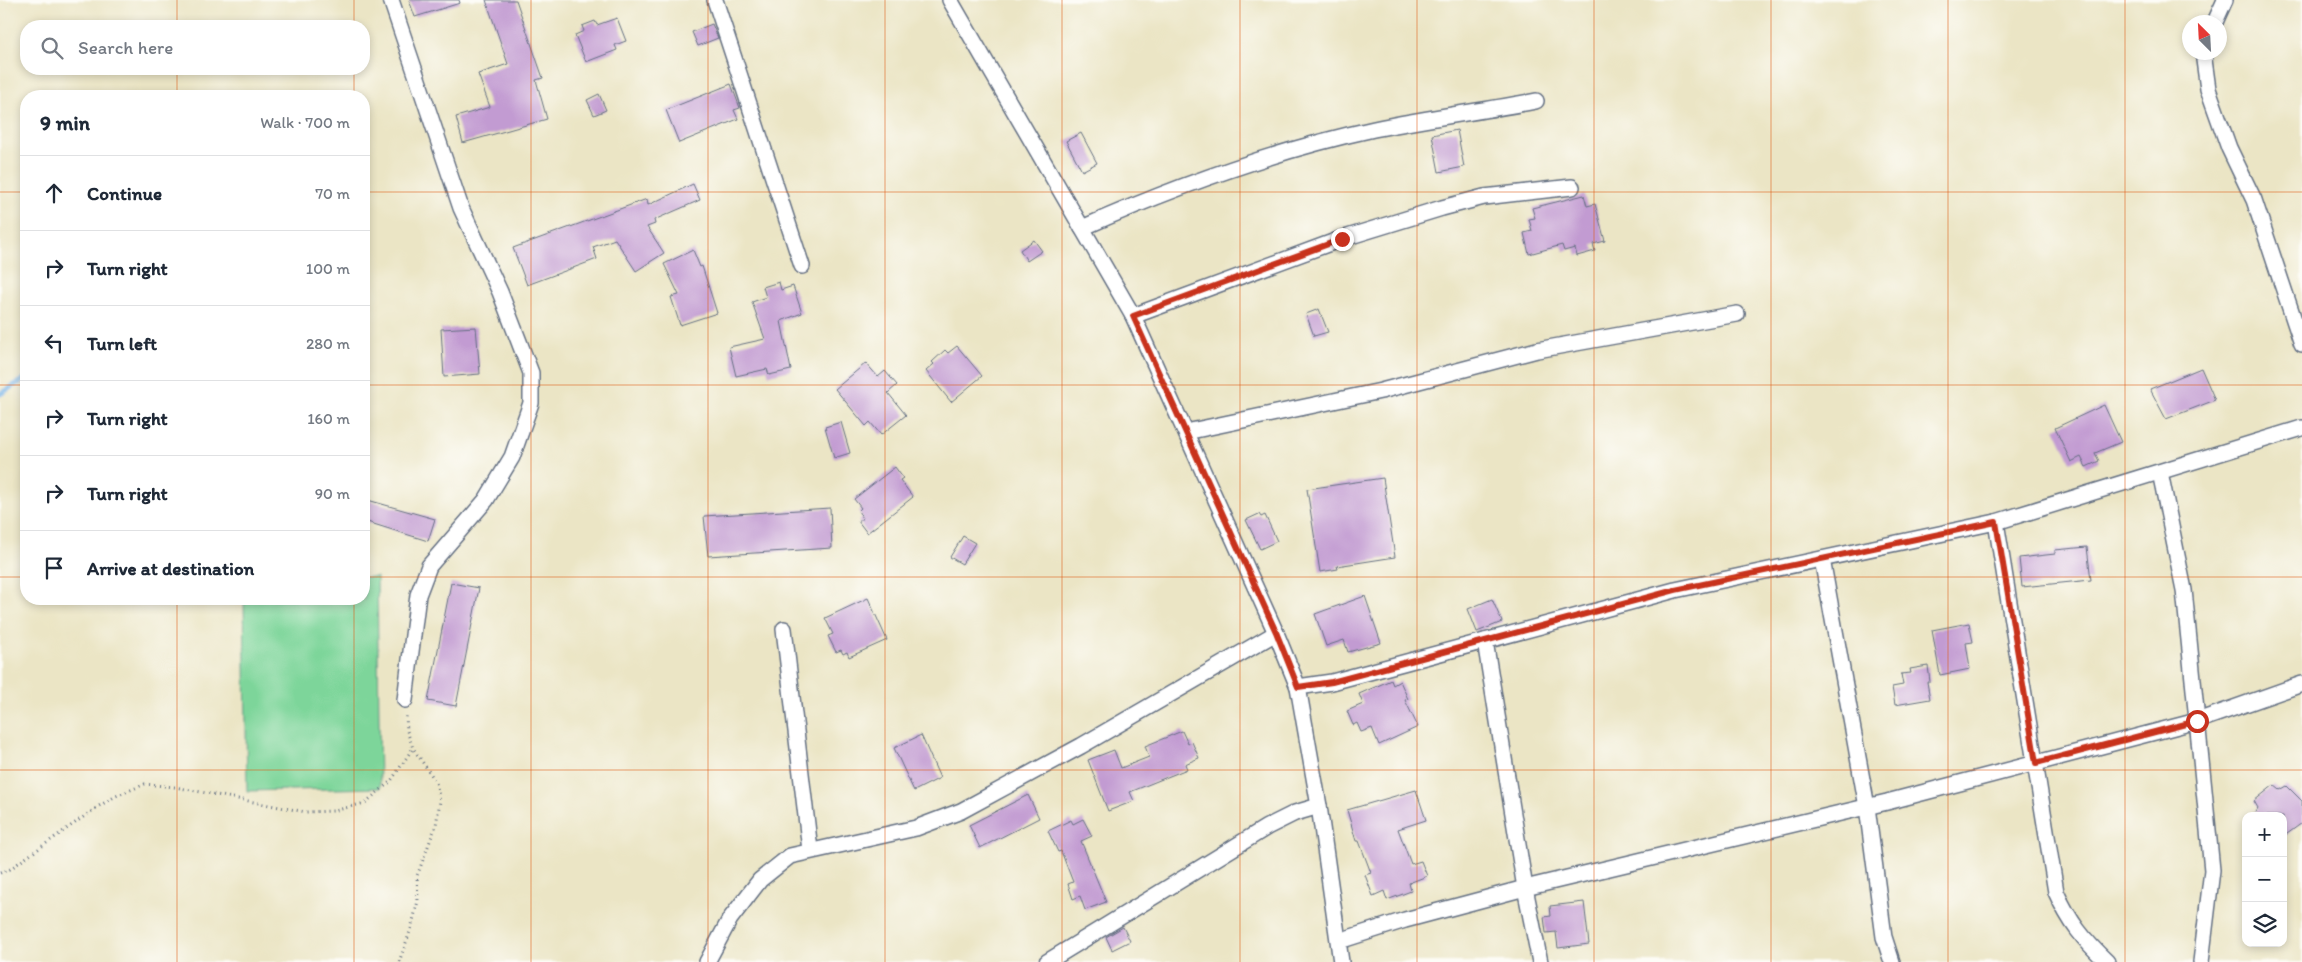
<!DOCTYPE html>
<meta charset="utf-8">
<style>
body{margin:0;font-family:Itim,sans-serif;background:#f2f2f3;color:#1f2937}
.controls{position:absolute;right:15px;bottom:15px;display:grid;overflow:hidden;border-radius:10px;box-shadow:0 2px 8px #0003}
.controls button{width:45px;height:45px;display:grid;place-items:center;padding:0;border:0;border-bottom:1px solid #e0e1e3;background:#fff;color:#1f2937;font:25px sans-serif}
.compass{position:absolute;left:2182px;top:15px;width:45px;height:45px;border-radius:50%;background:#fff;box-shadow:0 2px 8px #0003;rotate:336deg}
.stop{position:absolute;width:15px;height:15px;margin:-11px;border:4px solid #c8321e;border-radius:50%;background:#fff}
.stop.end{background:#c8321e;border-color:#fff;box-shadow:0 1px 5px #0008}
.list{margin:0;padding:0;list-style:none}
h2{display:flex;justify-content:space-between;align-items:center;height:65px;margin:0;padding:0 20px;font-size:21px}
h2 small{font-size:16px;font-weight:400;color:#747a83}
.list li{display:grid;grid-template-columns:32px 1fr auto;gap:15px;align-items:center;box-sizing:border-box;height:75px;padding:0 20px;border-top:1px solid #e0e1e3}
.list b{display:block;font-size:19px;white-space:nowrap}
.list em{font-size:16px;font-style:normal;color:#747a83}
.icon{flex:none;width:28px;height:28px;fill:none;stroke:currentColor;stroke-width:2;stroke-linecap:round;stroke-linejoin:round}
.map{position:relative;flex:none;width:2302px;height:962px;overflow:hidden}
.search{position:absolute;background:#fff;box-shadow:0 2px 8px #0003;left:20px;top:20px;width:350px;height:55px;display:flex;align-items:center;gap:12px;box-sizing:border-box;padding:0 18px;border-radius:20px;color:#747a83;font-size:19px}
.panel{position:absolute;background:#fff;box-shadow:0 2px 8px #0003;left:20px;top:90px;width:350px;height:515px;border-radius:20px}
.map>svg:first-child{display:block}
.green{fill:#7dd59a;stroke:#4c827c}
.lines{fill:none;stroke-linecap:round;stroke-linejoin:round}
.stream{stroke:#75b2e7;stroke-width:5}
.building{fill:#c29bd2}
.minor-casing{stroke:#646f82;stroke-width:18}
.path{stroke:#646f82;stroke-width:3;stroke-dasharray:1 4;stroke-linecap:butt}
.minor{stroke:#fff;stroke-width:15}
.route{stroke:#c8321e;stroke-width:6}
.grid{fill:none;stroke:#de5710;stroke-width:1;stroke-opacity:0.55}
</style>
<div class="map">
<svg width="2302" height="962" viewBox="0 0 2302 962">
<rect width="100%" height="100%" fill="#fdfcf7"/>
<filter id="ink" filterUnits="userSpaceOnUse"><feTurbulence type="fractalNoise" baseFrequency=".02" numOctaves="2"/><feDisplacementMap in="SourceGraphic" scale="10" xChannelSelector="R" yChannelSelector="G"/><feConvolveMatrix kernelMatrix="1 2 1 2 8 2 1 2 1" color-interpolation-filters="sRGB"/></filter>
<filter id="wash" filterUnits="userSpaceOnUse"><feTurbulence type="fractalNoise" baseFrequency=".0096" numOctaves="4" result="noise"/><feDisplacementMap in="SourceGraphic" scale="20" xChannelSelector="R" yChannelSelector="G"/><feGaussianBlur stdDeviation="1.12" result="paint"/><feColorMatrix in="noise" values="0 0 0 0 0 0 0 0 0 0 0 0 0 0 0 0 0 1.4 0 .05"/><feComposite in="paint" operator="in"/></filter>
<g filter="url(#wash)">
<rect width="100%" height="100%" fill="#ebe5c5"/>
<path class="green" d="M364,577H377L380,788L247,791L244,599H364Z"/>
<g class="lines">
<path class="stream" d="M0,394L26,378"/>
</g>
<g id="blocks">
<g class="building">
<path d="M409,0H459L460,3L415,17Z"/>
<path d="M486,0H516L543,78L536,80L547,119L463,143L456,117L490,107L478,74L508,64Z"/>
<path d="M617,18L626,41L615,45L617,50L586,62L575,35L584,31L582,26L595,21L597,25Z"/>
<path d="M712,24L718,38L698,46L692,32Z"/>
<path d="M731,84L740,108L734,110L738,119L679,143L666,110Z"/>
<path d="M599,94L606,110L594,115L587,100Z"/>
<path d="M1457,130L1464,167L1439,172L1432,135Z"/>
<path d="M1081,133L1097,163L1082,171L1066,141Z"/>
<path d="M693,184L700,200L654,220L655,224L647,227L664,253L636,271L615,239L593,247L597,259L527,285L513,248L647,199L648,205Z"/>
<path d="M1584,195L1587,206L1595,204L1605,241L1593,244L1595,251L1577,256L1575,248L1564,251L1562,245L1529,254L1524,233L1532,231L1529,219L1535,218L1532,208Z"/>
<path d="M1034,240L1042,251L1027,261L1020,250Z"/>
<path d="M693,250L700,267L702,266L717,313L680,325L671,297L679,295L664,264Z"/>
<path d="M779,282L781,290L793,286L802,313L781,321L791,370L769,375L767,369L736,376L729,347L765,339L752,302L766,297L763,287Z"/>
<path d="M1319,309L1328,332L1314,336L1306,314Z"/>
<path d="M476,327L480,374L444,377L441,329Z"/>
<path d="M957,346L982,376L951,402L926,371L934,364L932,362L945,350L948,353Z"/>
<path d="M866,363L878,377L885,371L897,385L888,393L906,415L881,435L870,422L866,426L835,389Z"/>
<path d="M2201,368L2215,400L2166,419L2150,389Z"/>
<path d="M2104,405L2121,442L2095,453L2099,461L2086,467L2081,457L2071,462L2055,428Z"/>
<path d="M841,422L850,453L834,458L825,427Z"/>
<path d="M895,467L903,478L900,480L913,497L867,533L858,521L863,518L858,511L861,508L854,499Z"/>
<path d="M1383,478L1395,557L1337,566L1338,569L1320,572L1307,489Z"/>
<path d="M364,499L435,519L428,541L364,521Z"/>
<path d="M830,508L832,548L708,556L704,516Z"/>
<path d="M1259,514L1261,517L1265,515L1277,541L1260,549L1246,520Z"/>
<path d="M963,536L975,543L962,564L950,557Z"/>
<path d="M2087,547L2091,580L2022,587L2019,558L2055,554V550Z"/>
<path d="M451,583L479,588L456,706L428,701Z"/>
<path d="M1365,596L1381,643L1348,652L1344,640L1326,646L1315,614Z"/>
<path d="M868,598L887,640L849,657L847,652L843,654L841,650L836,652L828,636L833,634L825,618Z"/>
<path d="M1492,599L1502,622L1477,632L1468,609Z"/>
<path d="M1969,623L1973,642L1966,643L1970,669L1940,675L1932,630Z"/>
<path d="M1928,666L1930,682H1927L1930,699L1895,705L1892,687L1903,685L1901,674L1911,673L1910,669Z"/>
<path d="M1391,680L1393,685L1400,681L1408,699L1405,700L1418,727L1379,745L1372,728L1361,732L1357,723L1353,725L1347,711L1363,704L1359,694Z"/>
<path d="M1182,731L1188,744L1192,742L1199,758L1185,764L1187,769L1130,792L1134,801L1108,811L1088,760L1114,750L1121,768L1149,757L1145,746Z"/>
<path d="M921,735L940,778L914,791L894,748Z"/>
<path d="M2274,785L2280,790L2287,786L2302,801V823L2283,837V816H2252L2258,808L2254,801Z"/>
<path d="M1416,790L1426,820L1398,829L1411,864L1421,861L1427,876L1409,883L1411,891L1387,900L1384,891L1373,896L1365,875L1371,873L1359,841H1356L1347,810Z"/>
<path d="M1028,795L1039,818L980,848L969,825Z"/>
<path d="M1083,819L1092,836L1081,841L1106,902L1085,910L1080,896L1073,899L1068,884L1073,882L1061,851L1058,852L1048,831L1071,820L1073,824Z"/>
<path d="M1584,902L1589,944L1558,948L1556,932L1546,933L1544,917L1551,916L1550,906Z"/>
<path d="M1123,927L1130,941L1112,950L1106,937Z"/>
</g>
</g>
</g>
<g filter="url(#ink)">
<use href="#blocks" fill-opacity="0" stroke="#646f82" stroke-width="1"/>
<g class="lines">
<defs>
<g id="minor">
<path d="M391,0L461,208L500,292L531,373V403L512,457L486,500L429,566L418,595L405,700"/>
<path d="M715,0L802,266"/>
<path d="M950,0L1133,316L1276,633L1298,687L1319,806L1341,962"/>
<path d="M2215,22L2225,0"/>
<path d="M2206,52L2204,60L2208,89L2229,148L2254,200L2302,344"/>
<path d="M1082,228C1177,186 1273,151 1374,129C1428,118 1482,111 1536,101"/>
<path d="M1133,316L1341,239L1442,208L1484,197L1572,187"/>
<path d="M1186,432L1381,391L1537,350L1737,314"/>
<path d="M2160,472L2184,590L2212,870L2201,962"/>
<path d="M1996,522L2056,892C2070,923 2083,939 2107,962"/>
<path d="M1822,559L1867,807L1884,937L1892,962"/>
<path d="M784,629L810,850"/>
<path d="M1485,641L1525,888L1540,962"/>
<path d="M1298,687L1332,682L1675,590L1996,522L2302,428"/>
<path d="M1339,941L1405,920L1525,888L1887,802L2197,721L2302,684"/>
<path d="M707,962L730,919L760,880L790,856L916,828L961,811L1081,746L1276,633"/>
<path d="M1047,962L1267,827L1295,813L1319,806"/>
</g>
</defs>
<use href="#minor" class="minor-casing"/>
<g class="path">
<path d="M0,873L10,869L99,806L116,796L145,784L175,787L306,812L333,811L365,803L391,781L413,748"/>
<path d="M399,962L411,929L418,901L417,876L436,825L440,801L436,782L413,748L407,731L406,716"/>
</g>
<use href="#minor" class="minor"/>
</g>
</g>
<g class="lines" filter="url(#ink)">
<path class="route" d="M1342,239L1133,316L1276,632L1298,687L1332,682L1675,590L1996,522L2036,763L2197,721"/>
</g>
<path class="grid" d="M177,0V26M354,0V26M531,0V962M708,0V962M885,0V962M1062,0V962M1240,0V962M1417,0V962M1594,0V962M1771,0V962M1948,0V962M2125,0V962M177,69V96M354,69V96M0,192H26M364,192H2302M0,385H26M364,385H2302M0,577H26M364,577H2302M177,599V962M354,599V962M0,770H2302"/>
</svg>
<div class="controls">
<button>+</button>
<button>−</button>
<button><svg class="icon" aria-label="layers" viewBox="0 0 24 24"><path d="M12 4l9 5-9 5-9-5zM3 14l9 5 9-5"/></svg></button>
</div>
<svg class="compass" viewBox="-18 -18 36 36"><path d="M0-13l5 13h-10z" fill="#e53935"/><path d="M0 13l5-13h-10z" fill="#747a83"/></svg>
<div class="stop" style="left:2197px;top:721px"></div>
<div class="stop end" style="left:1342px;top:239px"></div>
<div class="search"><svg class="icon" aria-label="search" viewBox="0 0 24 24"><circle cx="10" cy="10" r="6"/><path d="M15 15l6 6"/></svg>Search here</div>
<section class="panel">
<h2>9 min<small>Walk · 700 m</small></h2>
<ul class="list">
<li><svg class="icon" aria-label="ahead" viewBox="0 0 24 24"><path d="M12 20V5M6 11l6-6 6 6"/></svg><div><b>Continue</b></div><em>70 m</em></li>
<li><svg class="icon" aria-label="right" viewBox="0 0 24 24"><path d="M7 20v-9h11M14 6l5 5-5 5"/></svg><div><b>Turn right</b></div><em>100 m</em></li>
<li><svg class="icon" aria-label="left" viewBox="0 0 24 24"><path d="M17 20v-9H6M10 6l-5 5 5 5"/></svg><div><b>Turn left</b></div><em>280 m</em></li>
<li><svg class="icon" aria-label="right" viewBox="0 0 24 24"><path d="M7 20v-9h11M14 6l5 5-5 5"/></svg><div><b>Turn right</b></div><em>160 m</em></li>
<li><svg class="icon" aria-label="right" viewBox="0 0 24 24"><path d="M7 20v-9h11M14 6l5 5-5 5"/></svg><div><b>Turn right</b></div><em>90 m</em></li>
<li><svg class="icon" aria-label="arrive" viewBox="0 0 24 24"><path d="M6 21V4h12l-3 4 3 4H6"/></svg><div><b>Arrive at destination</b></div></li>
</ul>
</section>
</div>
